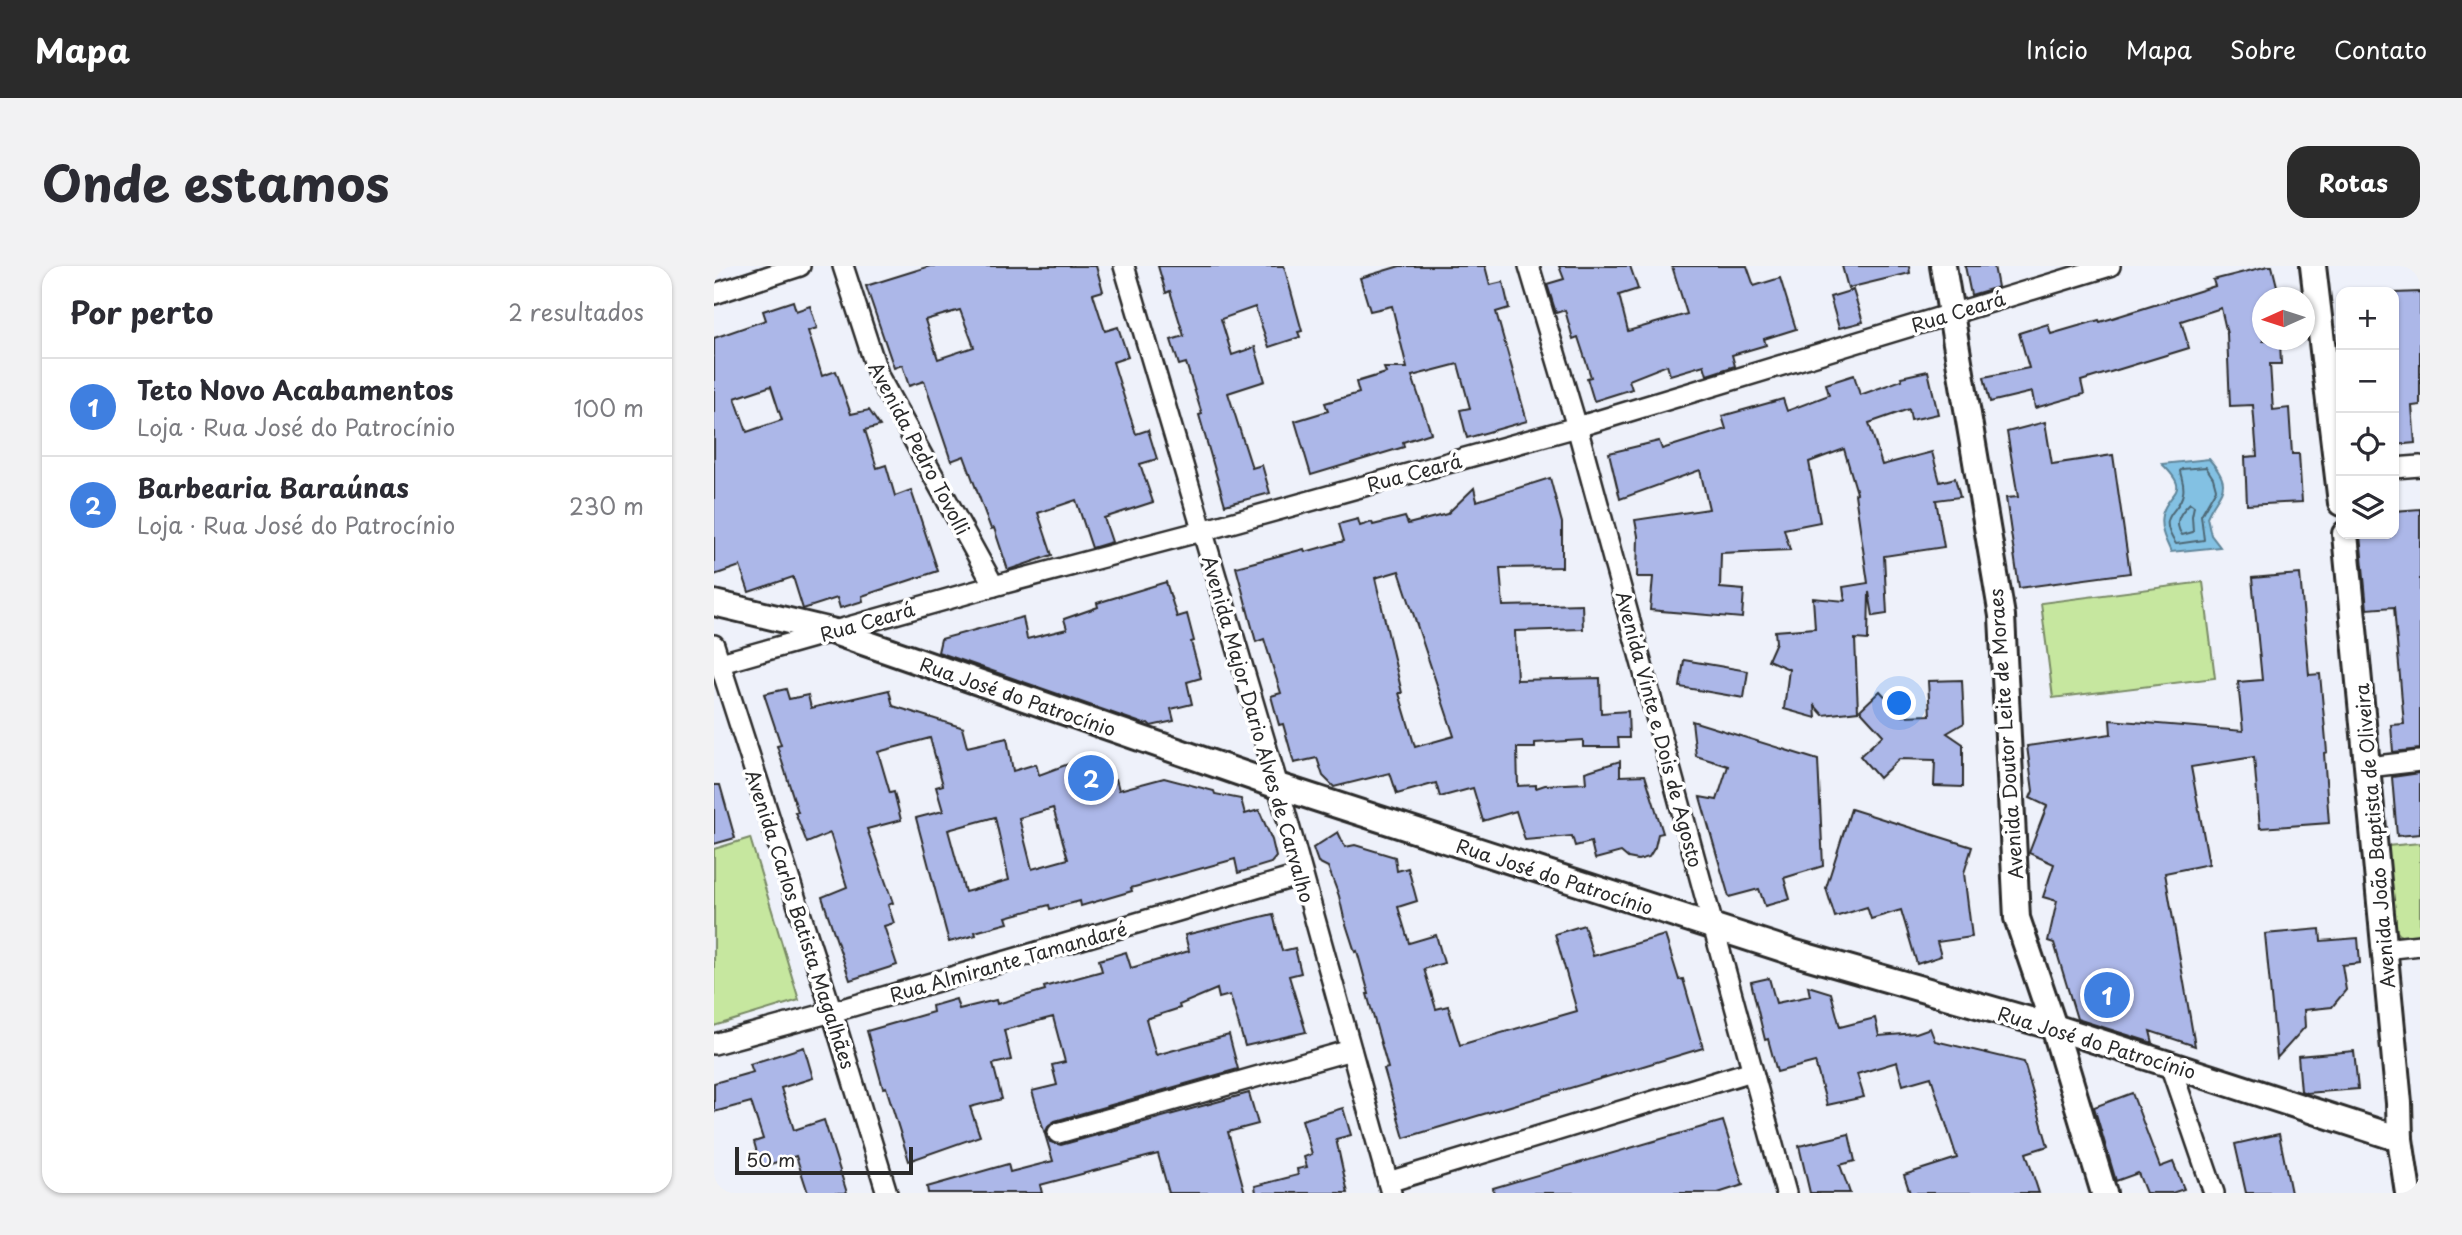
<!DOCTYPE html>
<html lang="pt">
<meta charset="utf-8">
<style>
body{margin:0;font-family:"Playpen Sans",sans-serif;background:#f2f2f3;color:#2b2b33}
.controls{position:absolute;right:21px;top:21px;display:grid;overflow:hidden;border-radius:14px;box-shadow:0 2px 5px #0004}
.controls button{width:63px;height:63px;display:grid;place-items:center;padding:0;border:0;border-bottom:2px solid #e1e1e2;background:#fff;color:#2b2b33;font:35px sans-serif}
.compass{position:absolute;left:1538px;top:21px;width:63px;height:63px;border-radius:50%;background:#fff;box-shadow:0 2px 5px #0004;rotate:267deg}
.scale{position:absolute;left:21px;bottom:18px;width:178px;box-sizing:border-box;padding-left:7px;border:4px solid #2b2b2b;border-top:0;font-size:19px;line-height:24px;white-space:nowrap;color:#2b2b2b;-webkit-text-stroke:5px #fff;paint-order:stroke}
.you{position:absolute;left:1186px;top:438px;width:24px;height:24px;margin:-18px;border:5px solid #fff;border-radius:50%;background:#1a73e8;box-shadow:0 0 0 10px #1a73e833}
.badge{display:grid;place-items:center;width:46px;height:46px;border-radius:50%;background:#2b2b2b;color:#fff;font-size:23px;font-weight:700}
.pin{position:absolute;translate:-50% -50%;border:4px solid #fff;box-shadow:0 2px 7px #0006}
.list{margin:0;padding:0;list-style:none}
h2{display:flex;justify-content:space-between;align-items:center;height:91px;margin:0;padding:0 28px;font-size:30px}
h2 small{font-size:23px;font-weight:400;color:#7c7c81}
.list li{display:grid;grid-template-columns:46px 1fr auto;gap:21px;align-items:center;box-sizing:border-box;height:98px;padding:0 28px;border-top:2px solid #e1e1e2}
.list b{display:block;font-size:26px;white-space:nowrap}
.list p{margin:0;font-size:23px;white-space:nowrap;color:#7c7c81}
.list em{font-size:23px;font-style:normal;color:#7c7c81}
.icon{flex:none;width:38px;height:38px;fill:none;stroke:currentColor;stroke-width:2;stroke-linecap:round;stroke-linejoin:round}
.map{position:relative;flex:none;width:1706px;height:927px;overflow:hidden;border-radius:21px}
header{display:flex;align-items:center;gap:42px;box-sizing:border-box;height:98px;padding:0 35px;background:#2b2b2b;color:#fff}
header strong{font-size:33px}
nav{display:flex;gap:38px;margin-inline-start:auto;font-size:24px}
.intro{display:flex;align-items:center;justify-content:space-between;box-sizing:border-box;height:168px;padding:0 42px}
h1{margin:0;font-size:49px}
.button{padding:18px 32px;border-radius:21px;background:#2b2b2b;color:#fff;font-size:24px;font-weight:700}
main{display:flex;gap:42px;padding:0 42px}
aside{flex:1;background:#fff;border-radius:21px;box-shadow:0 2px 5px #0004}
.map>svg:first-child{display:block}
.green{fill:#c6e79f;stroke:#788965;stroke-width:2}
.water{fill:#83c1e3;stroke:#608599;stroke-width:2}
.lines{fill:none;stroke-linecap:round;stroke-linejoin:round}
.shore{stroke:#4e6775;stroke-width:2}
.building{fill:#acb7e8;stroke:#2b2b2b;stroke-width:2;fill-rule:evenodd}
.minor-casing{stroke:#2b2b2b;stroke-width:24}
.tertiary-casing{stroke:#2b2b2b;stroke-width:30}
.minor{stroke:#fff;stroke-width:19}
.tertiary{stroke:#fff;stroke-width:24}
.labels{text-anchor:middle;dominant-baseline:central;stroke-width:7;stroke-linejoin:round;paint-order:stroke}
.street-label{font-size:19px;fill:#2b2b2b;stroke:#fff}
</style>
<header>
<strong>Mapa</strong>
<nav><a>Início</a><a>Mapa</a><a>Sobre</a><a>Contato</a></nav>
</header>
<div class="intro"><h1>Onde estamos</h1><a class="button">Rotas</a></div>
<main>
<aside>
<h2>Por perto<small>2 resultados</small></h2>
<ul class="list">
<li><span class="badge" style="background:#3f7fe0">1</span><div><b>Teto Novo Acabamentos</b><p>Loja · Rua José do Patrocínio</p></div><em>100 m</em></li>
<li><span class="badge" style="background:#3f7fe0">2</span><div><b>Barbearia Baraúnas</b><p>Loja · Rua José do Patrocínio</p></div><em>230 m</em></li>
</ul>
</aside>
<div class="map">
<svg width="1706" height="927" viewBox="0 0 1706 927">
<rect width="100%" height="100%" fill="#eef1fa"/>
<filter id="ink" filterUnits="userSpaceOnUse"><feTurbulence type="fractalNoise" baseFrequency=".0143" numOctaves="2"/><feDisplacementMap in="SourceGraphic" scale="14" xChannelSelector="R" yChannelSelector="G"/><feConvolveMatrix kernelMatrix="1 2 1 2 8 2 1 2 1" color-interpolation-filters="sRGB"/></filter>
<g filter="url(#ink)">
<g class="green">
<path d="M1489,316L1501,412L1339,432L1327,337Z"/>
<path d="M36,572L85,734L0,760V583Z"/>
<path d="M1706,577V674L1689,673L1681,663L1673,580Z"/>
</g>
<path class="water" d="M1495,193C1521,223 1505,224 1493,251L1497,269L1506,281L1457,286C1452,275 1445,262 1448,249C1454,224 1479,228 1448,198Z"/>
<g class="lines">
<g class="shore">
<path d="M1492,201L1499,212L1502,223L1487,249L1490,274L1462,278C1441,247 1466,248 1469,227C1471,219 1467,212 1466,205L1468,203Z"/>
<path d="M1476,237L1480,240L1478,250L1479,266L1468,269C1459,256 1466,247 1476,237Z"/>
</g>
</g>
<g class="building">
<path d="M216,0H382L389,25L379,28L391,65L404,61L414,91L399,96L414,144L422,168L434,164L443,193L426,198L439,236L390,252L398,276L378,282L362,234L324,247L338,289L294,304L280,262L277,263L250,190L237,195L210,115L195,120L188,99L180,102L152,20ZM246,44L260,81L224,93L211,54Z"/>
<path d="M444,0H570L588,65L584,66L586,71L555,81L541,41L507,53L518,89L541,81L551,115L514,127L538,202L548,199L556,227L511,239L485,149L488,148L472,97L465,99L457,74L470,70L456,25L452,27Z"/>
<path d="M686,0H771L776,19L789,16L795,42L782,46L813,155L753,172L746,144L756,142L744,98L698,110L717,167L689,176L690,181L597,209L581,155L614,145L611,137L645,127L642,116L672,107L670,102H693L678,40L656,45L646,12Z"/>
<path d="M845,0H916L924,23L905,29L914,65L973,48L958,0H1033L1040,20L1066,12L1082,63L1050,73L1052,79L1018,89L1021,100L993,109L990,99L956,109L953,99L915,114L918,123L880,135L873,112L877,111L864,71L859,73L851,44L842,47L833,18L850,13Z"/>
<path d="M1128,0H1195L1196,7L1134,22Z"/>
<path d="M1251,0H1280L1284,21L1257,29Z"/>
<path d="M1554,0H1558L1566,32H1549V75H1566L1567,98H1556L1559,144L1575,142L1578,188H1585L1588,236L1533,239L1531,191L1543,190L1539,139L1516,140L1513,68L1507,42L1467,55L1475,82L1367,115L1370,128L1321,142L1318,126L1276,136L1270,111L1315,102L1305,67L1334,58L1337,68L1385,54L1386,56L1501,20L1499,14Z"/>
<path d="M1139,24L1149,56L1125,62L1116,31Z"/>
<path d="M1706,26V139L1698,140L1701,177L1680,179V27Z"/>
<path d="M79,35L82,45L96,40L103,62L94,65L108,110L122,105L137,148L155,144L166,160L151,164L163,202L172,199L181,230L197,224L224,305L148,330L149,335L126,342L123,332L89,343L79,311L35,326L26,300L0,309V72L52,54L49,45ZM57,120L68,154L33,166L21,132Z"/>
<path d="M1214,105L1224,148L1197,154L1195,143L1155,157L1168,199L1218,186L1226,216L1241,212L1246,231L1222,234L1230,281L1170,290L1173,348L1159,350L1155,326L1154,374L1141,373L1144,445L1109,449L1101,440L1102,452L1070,443L1075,403L1054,394L1062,376L1061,365L1101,362L1099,332L1131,335L1129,321L1154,317L1141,228L1143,227L1130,183L1095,196L1106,256L1070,263L1076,284L1007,287L1006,322L1030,324L1028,352L936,344L939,311H923L924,270L921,254L995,243L986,204L906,233L895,187L945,175L948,183L1012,163L1008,150L1069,133L1073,145L1115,129L1112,118L1140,109L1146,129L1188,114L1187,111Z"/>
<path d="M1331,156L1338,198L1399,189L1416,307L1305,322L1292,232L1304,231L1293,166Z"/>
<path d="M836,212L848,257V301L786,302L789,340L868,338L869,363L801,365L803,414L886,412L887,447L914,445L915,472H904L905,481H869V474L821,477V482H803L804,520L822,519V522L831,519L872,517L871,506L906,495V510L931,509L949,567L944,568L941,581L935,591L924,594L914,592L907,586L881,593L877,576L861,580L858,570L811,574L802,545L769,555L759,522L726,531L722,517L683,528L676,507L620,521L609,510L603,492L580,497L569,458L565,459L557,430L567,427L550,373L542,376L522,301L590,283L591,286L630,275L625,258L644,253L646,260L658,256L659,259L691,251L694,258L733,248L760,222L763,235ZM685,305L740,470L701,481L685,427H688L661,312Z"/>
<path d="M1706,243V483L1679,486L1677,459L1690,458L1680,341L1653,343L1646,269L1680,268V245Z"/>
<path d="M1586,308L1595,409L1606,408L1613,486L1610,487L1615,557L1546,562L1540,491L1477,501L1495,598L1451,607L1481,780L1436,765L1439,777L1363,753L1340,677L1334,675L1343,635L1329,631L1340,598L1315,587L1333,540L1316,532L1319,525L1313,480L1397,468L1396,454L1529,465L1524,416L1548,414L1538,312Z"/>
<path d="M452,316L463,351L473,348L480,375L477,376L487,412L473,416L478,438L457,443L460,455L437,460L434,457L430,458L224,386L227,373L309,351L313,373L353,363L350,353L384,341L383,337Z"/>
<path d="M970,394L1034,405L1030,432L966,421Z"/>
<path d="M1248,414L1250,457L1233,467L1249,478V521L1220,520L1221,494L1185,493L1165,512L1146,490L1169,469L1146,444L1166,425L1189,450L1216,449L1214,415Z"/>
<path d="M72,423L75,433L94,429L97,442L175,424L179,440L250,462H248L253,481L293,472L299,505L322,498L325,509L373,491L386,494L392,516L402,513L405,524L450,512L500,525L501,528L527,533L531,548L545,544L558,574L562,591L557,597L524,607L521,593L417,622L418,625L367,640L366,635L336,643L335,639L292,651L294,657L261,666L262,669L235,676L202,552L229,545L222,521L229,519L216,472L164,486L176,527L180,526L187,554L153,563L179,637L174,639L180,657L170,660L183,699L136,714L108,631L133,621L116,567L93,577L81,546H84L63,480L67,479L50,428ZM339,542L354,593L318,603L305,552ZM281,551L295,614L251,626L234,564Z"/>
<path d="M978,455L1104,494L1109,600L1070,612L1076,633L1051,640L1045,623L1015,631L986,531L1003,534L1014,500L982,490Z"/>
<path d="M1706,507V568L1683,570L1678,511Z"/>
<path d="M0,519H6L21,572L0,578Z"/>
<path d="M1137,543L1258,581L1250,607L1258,671L1223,676L1227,690L1203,698L1187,644L1157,653L1153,641L1121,651L1112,622Z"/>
<path d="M624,566L631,581L641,579L681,591L683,605L694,602L703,635L684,641L695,677L722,669L730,697L710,703L722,743L734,740L746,779L863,745L841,668L870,659L879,690L951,669L965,714L969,713L989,782L690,872L670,803L674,802L653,728H655L643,685L641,686L630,652L625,630L614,601L604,596L599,582Z"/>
<path d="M559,648L568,685L581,682L587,707L575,710L592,766L531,780L516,729L505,732L503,723L465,739L466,742L432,753L442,789L515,769L524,803L341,855L335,859L332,865L336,876L347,879L535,827L544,858L514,866L531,927H455L444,888L326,919L328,927H214L213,921L294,898L296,906L339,895L318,825L343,819L338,799L351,796L339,751L290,764L297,794L279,798L288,833L256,841L266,870L195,895L172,821L169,822L153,765L219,746L218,740L242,733L245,743L282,734L283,738L331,724L330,721L388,705L385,694L412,686L417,702L475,685L471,669Z"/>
<path d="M1606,663L1607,675L1644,672L1646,697L1628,699L1632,724L1618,741L1590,744L1591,761L1563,792L1551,668Z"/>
<path d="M1055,712L1062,737L1096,730L1094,720L1117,727L1126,761L1161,752L1165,770L1202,767L1216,762L1221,775L1310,796L1334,880L1312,887L1325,927H1196L1190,909L1243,892L1217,811L1189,819L1183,796L1143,808L1150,831L1113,839L1101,796L1063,806L1054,773L1051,774L1037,716Z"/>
<path d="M90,781L99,812L67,822L80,864L110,854L133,927H94L82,890L47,901L40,876L49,873L37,836L0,846V817L39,806L36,798Z"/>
<path d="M1640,785L1644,823L1592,827L1587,825L1584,790Z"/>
<path d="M1418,827L1446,901L1459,896L1470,923L1458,927H1432L1424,907L1402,915L1380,841Z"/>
<path d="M629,842L637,869L622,873L634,927H542L541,920L584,909L583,903L593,901L590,891L598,888L588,854Z"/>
<path d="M1009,855L1029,919L1004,927H780L779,922Z"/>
<path d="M1135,868L1141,895L1126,899L1136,927H1096L1085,880Z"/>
<path d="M1565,868L1577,927H1532L1521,878Z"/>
</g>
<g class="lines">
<defs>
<g id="minor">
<path d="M129,0L165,111L280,320"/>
<path d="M410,0L564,520L677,927"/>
<path d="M815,0L863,161L1072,927"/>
<path d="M0,28L86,0"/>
<path d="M1680,202L1706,200"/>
<path d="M0,379L118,746L173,927"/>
<path d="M0,399L280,320L488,265L863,161L1396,0"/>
<path d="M1654,501L1706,495"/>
<path d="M1670,683L1706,679"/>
<path d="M0,778L118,746L587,609"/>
<path d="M1456,799L1500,927"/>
<path d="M344,867L637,784"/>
<path d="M674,916L1038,805"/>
</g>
<g id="tertiary">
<path d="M1229,0L1288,350L1303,652L1340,761L1390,927"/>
<path d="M1599,0L1627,237"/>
<path d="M1631,268L1685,837L1686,873L1694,927"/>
<path d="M0,337L117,365L564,520L1078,686L1340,761L1686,873"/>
</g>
</defs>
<use href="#minor" class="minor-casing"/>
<use href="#tertiary" class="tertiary-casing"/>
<use href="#minor" class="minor"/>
<use href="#tertiary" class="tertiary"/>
</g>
</g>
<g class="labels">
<g class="street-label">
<text transform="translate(1244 45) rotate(-17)">Rua Ceará</text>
<text transform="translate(206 182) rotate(62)">Avenida Pedro Tovolli</text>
<text transform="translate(700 206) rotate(-15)">Rua Ceará</text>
<text transform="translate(153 355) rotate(-16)">Rua Ceará</text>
<text transform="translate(304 430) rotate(19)">Rua José do Patrocínio</text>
<text transform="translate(545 463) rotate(74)">Avenida Major Dario Alves de Carvalho</text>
<text transform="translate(946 463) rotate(75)">Avenida Vinte e Dois de Agosto</text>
<text transform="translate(1291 468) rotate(-94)">Avenida Doutor Leite de Moraes</text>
<text transform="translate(1660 570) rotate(-95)">Avenida João Baptista de Oliveira</text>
<text transform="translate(841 610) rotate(18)">Rua José do Patrocínio</text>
<text transform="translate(87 653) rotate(72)">Avenida Carlos Batista Magalhães</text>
<text transform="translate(294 695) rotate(-16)">Rua Almirante Tamandaré</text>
<text transform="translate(1383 776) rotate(17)">Rua José do Patrocínio</text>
</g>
</g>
</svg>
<div class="controls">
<button>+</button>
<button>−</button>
<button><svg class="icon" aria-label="locate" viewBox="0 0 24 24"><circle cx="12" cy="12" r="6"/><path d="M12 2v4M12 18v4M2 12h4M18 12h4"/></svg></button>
<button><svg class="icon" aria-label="layers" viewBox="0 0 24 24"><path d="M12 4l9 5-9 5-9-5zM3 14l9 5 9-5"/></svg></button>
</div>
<svg class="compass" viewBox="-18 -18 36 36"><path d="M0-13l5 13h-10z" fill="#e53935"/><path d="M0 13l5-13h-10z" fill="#7c7c81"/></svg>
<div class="scale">50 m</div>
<div class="you"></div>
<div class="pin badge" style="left:1393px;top:729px;background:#3f7fe0">1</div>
<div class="pin badge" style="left:377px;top:512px;background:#3f7fe0">2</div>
</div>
</main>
